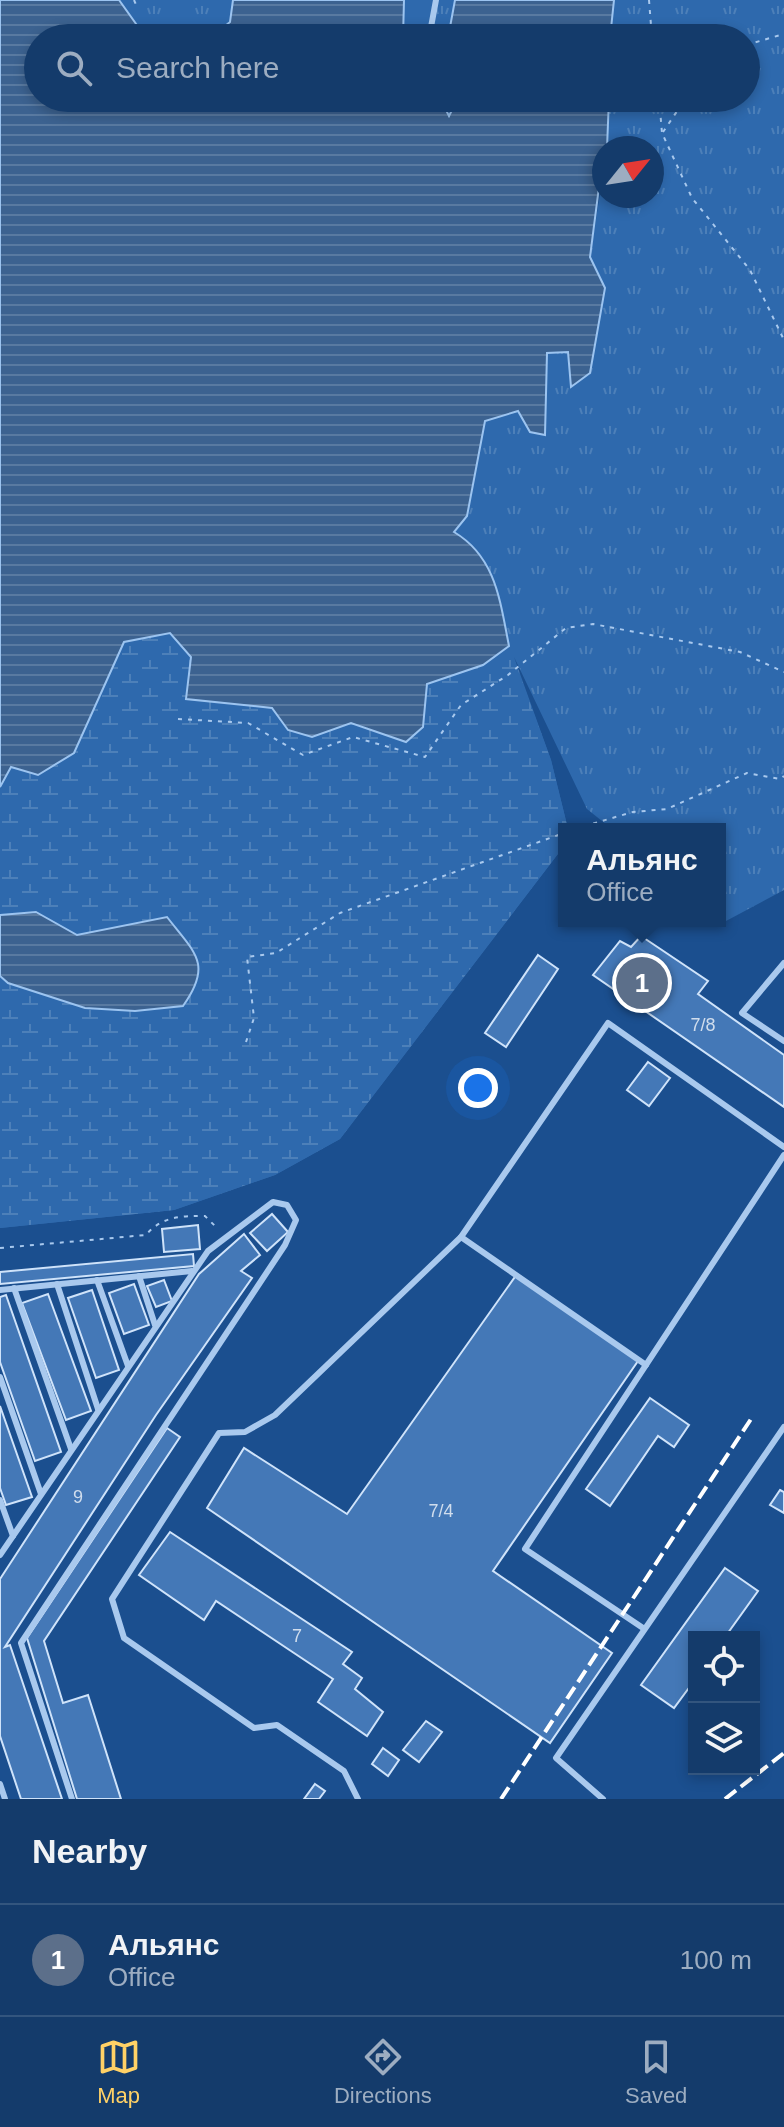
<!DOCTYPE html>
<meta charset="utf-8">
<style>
body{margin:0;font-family:Helvetica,sans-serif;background:#214673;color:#f1f3f6}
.controls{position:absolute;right:24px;bottom:24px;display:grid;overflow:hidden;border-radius:0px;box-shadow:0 4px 12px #0003}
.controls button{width:72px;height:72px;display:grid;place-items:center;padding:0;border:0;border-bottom:2px solid #33557e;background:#143b6b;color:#f1f3f6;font:40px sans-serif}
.compass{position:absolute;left:592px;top:136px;width:72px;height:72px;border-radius:50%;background:#143b6b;box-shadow:0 4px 12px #0003;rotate:60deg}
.you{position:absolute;left:478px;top:1088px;width:28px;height:28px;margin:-20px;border:6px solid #fff;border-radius:50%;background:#1a73e8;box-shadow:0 0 0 12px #1a73e833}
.badge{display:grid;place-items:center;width:52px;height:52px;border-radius:50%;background:#ffd166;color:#fff;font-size:26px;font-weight:700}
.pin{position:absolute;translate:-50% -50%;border:4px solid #fff;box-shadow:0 2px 8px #0006}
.popup{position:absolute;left:558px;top:823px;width:168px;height:104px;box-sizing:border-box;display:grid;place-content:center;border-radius:0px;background:#143b6b;filter:drop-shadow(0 2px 6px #0005);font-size:26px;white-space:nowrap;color:#9dadc1}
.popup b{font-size:30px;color:#f1f3f6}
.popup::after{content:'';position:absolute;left:50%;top:100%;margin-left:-16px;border:16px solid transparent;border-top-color:#143b6b}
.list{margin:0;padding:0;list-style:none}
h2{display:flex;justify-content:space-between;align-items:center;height:104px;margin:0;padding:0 32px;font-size:34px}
h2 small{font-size:26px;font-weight:400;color:#9dadc1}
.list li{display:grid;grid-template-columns:52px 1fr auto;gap:24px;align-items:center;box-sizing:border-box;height:112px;padding:0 32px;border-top:2px solid #33557e}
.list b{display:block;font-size:30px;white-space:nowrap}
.list p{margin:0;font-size:26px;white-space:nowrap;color:#9dadc1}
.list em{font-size:26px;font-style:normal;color:#9dadc1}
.icon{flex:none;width:44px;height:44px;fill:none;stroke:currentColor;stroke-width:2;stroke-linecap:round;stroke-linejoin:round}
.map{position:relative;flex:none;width:784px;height:1799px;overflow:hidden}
.search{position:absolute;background:#143b6b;box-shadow:0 4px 12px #0003;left:24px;right:24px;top:24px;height:88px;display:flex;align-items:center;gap:20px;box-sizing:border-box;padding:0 28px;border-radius:44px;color:#9dadc1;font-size:30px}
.sheet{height:216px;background:#143b6b}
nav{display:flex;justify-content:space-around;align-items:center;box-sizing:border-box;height:112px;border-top:2px solid #33557e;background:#143b6b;font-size:22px;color:#9dadc1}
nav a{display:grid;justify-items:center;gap:4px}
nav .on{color:#ffd166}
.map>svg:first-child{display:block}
.grass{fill:url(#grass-tufts)}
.wetland{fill:url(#wetland-marsh)}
.water{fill:url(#water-rules);stroke:#9cc4f0;stroke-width:2}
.building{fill:#4478b7;stroke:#cfe3fa;stroke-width:2}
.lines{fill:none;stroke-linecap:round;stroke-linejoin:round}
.path{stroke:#a9c9ee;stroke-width:2;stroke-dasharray:4 6;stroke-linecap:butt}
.lane{stroke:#a9c9ee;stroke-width:6}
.rail{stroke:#fff;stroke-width:4;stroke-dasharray:14 6;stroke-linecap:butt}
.labels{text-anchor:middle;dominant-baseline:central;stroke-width:6;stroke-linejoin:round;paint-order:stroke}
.number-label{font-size:18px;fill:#d0dded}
</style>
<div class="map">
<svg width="784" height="1799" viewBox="0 0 784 1799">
<defs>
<pattern id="grass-tufts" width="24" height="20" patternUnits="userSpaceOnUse" patternTransform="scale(2)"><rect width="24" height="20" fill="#2e69ad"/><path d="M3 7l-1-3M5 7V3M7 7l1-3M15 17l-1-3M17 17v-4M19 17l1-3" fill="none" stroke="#4d80b9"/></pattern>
<pattern id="wetland-marsh" width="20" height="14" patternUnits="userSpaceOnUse" patternTransform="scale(2)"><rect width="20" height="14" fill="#2e69ad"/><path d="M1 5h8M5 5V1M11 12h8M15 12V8" fill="none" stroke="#4d80b9"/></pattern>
<pattern id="water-rules" width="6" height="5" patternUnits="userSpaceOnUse" patternTransform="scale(2)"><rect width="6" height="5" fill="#3c6290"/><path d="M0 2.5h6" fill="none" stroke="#597aa1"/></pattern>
</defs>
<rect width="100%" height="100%" fill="#1b4f8f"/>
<g class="grass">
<path d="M119,0H233L231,22L210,38L144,35Z"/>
<path d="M404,0H455L448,38H403Z"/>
<path d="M614,0H784V890L726,921L720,917V829H612L587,809L514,657L551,760L568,829H564V846L340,1139L275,1175L174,1210L0,1228V976L8,983L121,927L77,935L35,912L0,915V787L453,532L485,421L518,411L530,432L546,353L568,352L605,288L590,258L604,168V196H652V148H607L609,98H746V38H610Z"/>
</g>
<path class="wetland" d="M171,633L191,657L186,699L272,708L288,730L312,737L351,723L405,742L423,727L427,684L483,665L509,646L551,760L568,829H564V846L340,1139L275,1175L174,1210L0,1228V976L8,983L167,917L77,935L35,912L0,915V787L10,766L74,753L124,642Z"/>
<g class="water">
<path d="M0,0H119L144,35L174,34L189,38H38V98H440L449,116L458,98H609L607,148H604L590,257L605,288L590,373L571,387L568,352L547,353L545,435L530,432L518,411L485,421L467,516L454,532C496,557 500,601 509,646L483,665L427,684L423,727L406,742L351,723L312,737L288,730L272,708L186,699L191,657L170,633L124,642L74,753L38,775L11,767L0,787Z"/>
<path d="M233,0H404L403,38H210L230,22Z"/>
<path d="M455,0H614L610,38H448Z"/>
<path d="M36,912L77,935L167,917C195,953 213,964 183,1006L135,1011L85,1008L8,983L0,976V915Z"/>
</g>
<g class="building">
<path d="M641,936L708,981L698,994L784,1055V1107L593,975L620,941L631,947Z"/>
<path d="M538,955L558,969L506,1047L485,1033Z"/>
<path d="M648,1062L670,1078L649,1106L627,1090Z"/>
<path d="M272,1214L288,1232L267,1251L250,1233Z"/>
<path d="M198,1225L200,1249L164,1252L162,1229Z"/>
<path d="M244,1234L260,1255L241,1271L252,1278L156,1415L5,1647L10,1645L62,1799H21L0,1736V1579L199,1274Z"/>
<path d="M193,1254L194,1266L0,1284V1272Z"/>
<path d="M517,1274L638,1361L493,1571L612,1653L550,1743L207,1508L244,1448L347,1514Z"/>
<path d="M164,1280L172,1301L156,1307L147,1286Z"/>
<path d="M134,1284L149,1325L124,1334L109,1293Z"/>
<path d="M92,1290L119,1370L96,1378L68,1298Z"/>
<path d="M48,1294L91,1411L66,1420L22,1303Z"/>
<path d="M6,1295L61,1452L35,1461L0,1362V1297Z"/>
<path d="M650,1398L689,1425L674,1447L658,1436L610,1506L586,1489Z"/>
<path d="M0,1406L32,1497L6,1505L0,1488Z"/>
<path d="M167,1428L180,1437L44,1641L63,1703L88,1695L121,1799H77L27,1638Z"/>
<path d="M780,1490L784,1492V1513L770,1505Z"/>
<path d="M170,1532L352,1652L343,1664L362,1678L355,1689L383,1712L367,1736L318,1702L333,1679L216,1601L204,1620L139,1575Z"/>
<path d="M725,1568L758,1591L725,1637H694V1681L674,1708L641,1685Z"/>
<path d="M426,1721L442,1732L419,1762L403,1750Z"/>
<path d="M383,1748L399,1760L388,1776L372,1764Z"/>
<path d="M315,1784L325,1791L319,1799H304Z"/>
</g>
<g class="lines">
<g class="path">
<path d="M134,0L137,7"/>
<path d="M649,0L652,38"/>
<path d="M746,45L784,34"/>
<path d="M659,98L662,133L692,198L750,270L784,340"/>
<path d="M663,132L686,98"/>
<path d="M178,719L248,723L303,755L353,737L425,757L461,705L508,675L566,628L593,624L740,652L784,672"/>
<path d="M574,829L633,812L667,809L747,773L780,779L784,776"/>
<path d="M246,1042L254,1018L247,957L276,953L340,913L564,833"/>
<path d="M0,1248L146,1235C162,1216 181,1216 205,1216L218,1229"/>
</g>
<g class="lane">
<path d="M429,38L436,0"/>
<path d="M784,963L742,1013L784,1041"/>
<path d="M139,1276L155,1325"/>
<path d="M97,1280L128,1366"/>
<path d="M57,1284L98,1409"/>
<path d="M14,1288L71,1449"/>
<path d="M0,1290L192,1271"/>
<path d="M646,1365L461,1237L608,1023L784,1147"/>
<path d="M0,1377L41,1494"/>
<path d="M0,1500L13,1536"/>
<path d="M0,1555L208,1251L273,1202L287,1205L296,1220L285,1245L21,1643L72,1799"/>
<path d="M643,1628L525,1549L784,1155"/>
<path d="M0,1784L5,1799"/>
<path d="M358,1799L344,1771L277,1725L254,1728L124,1638L112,1599L219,1433L245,1432L275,1415L461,1237"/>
<path d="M603,1799L556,1758L784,1427"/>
</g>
<g class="rail">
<path d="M501,1799L753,1416"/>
<path d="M725,1799L784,1753"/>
</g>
</g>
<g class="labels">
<g class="number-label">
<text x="703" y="1025">7/8</text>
<text x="78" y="1497">9</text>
<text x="441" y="1511">7/4</text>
<text x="297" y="1636">7</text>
</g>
</g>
</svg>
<div class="controls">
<button><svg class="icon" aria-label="locate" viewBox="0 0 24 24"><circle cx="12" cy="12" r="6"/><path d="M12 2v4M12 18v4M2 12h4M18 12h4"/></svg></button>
<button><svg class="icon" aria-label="layers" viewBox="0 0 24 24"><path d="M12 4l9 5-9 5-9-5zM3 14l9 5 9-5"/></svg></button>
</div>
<svg class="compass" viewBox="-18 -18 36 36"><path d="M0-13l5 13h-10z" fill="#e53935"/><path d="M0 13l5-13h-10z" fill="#9dadc1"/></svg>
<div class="you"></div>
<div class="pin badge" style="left:642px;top:983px;background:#5c6f8a">1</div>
<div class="popup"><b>Альянс</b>Office</div>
<div class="search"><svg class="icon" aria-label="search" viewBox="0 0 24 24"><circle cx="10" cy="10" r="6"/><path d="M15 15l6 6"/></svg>Search here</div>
</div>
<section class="sheet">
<h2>Nearby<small></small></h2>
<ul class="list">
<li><span class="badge" style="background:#5c6f8a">1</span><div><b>Альянс</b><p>Office</p></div><em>100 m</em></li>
</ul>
</section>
<nav>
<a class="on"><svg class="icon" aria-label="map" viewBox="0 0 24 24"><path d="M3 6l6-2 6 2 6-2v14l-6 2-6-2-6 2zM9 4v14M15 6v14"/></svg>Map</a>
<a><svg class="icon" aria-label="directions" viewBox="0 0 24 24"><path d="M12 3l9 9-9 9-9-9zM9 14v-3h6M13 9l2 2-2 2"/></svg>Directions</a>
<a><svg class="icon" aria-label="saved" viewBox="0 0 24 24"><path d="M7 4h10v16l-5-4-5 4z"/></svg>Saved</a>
</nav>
